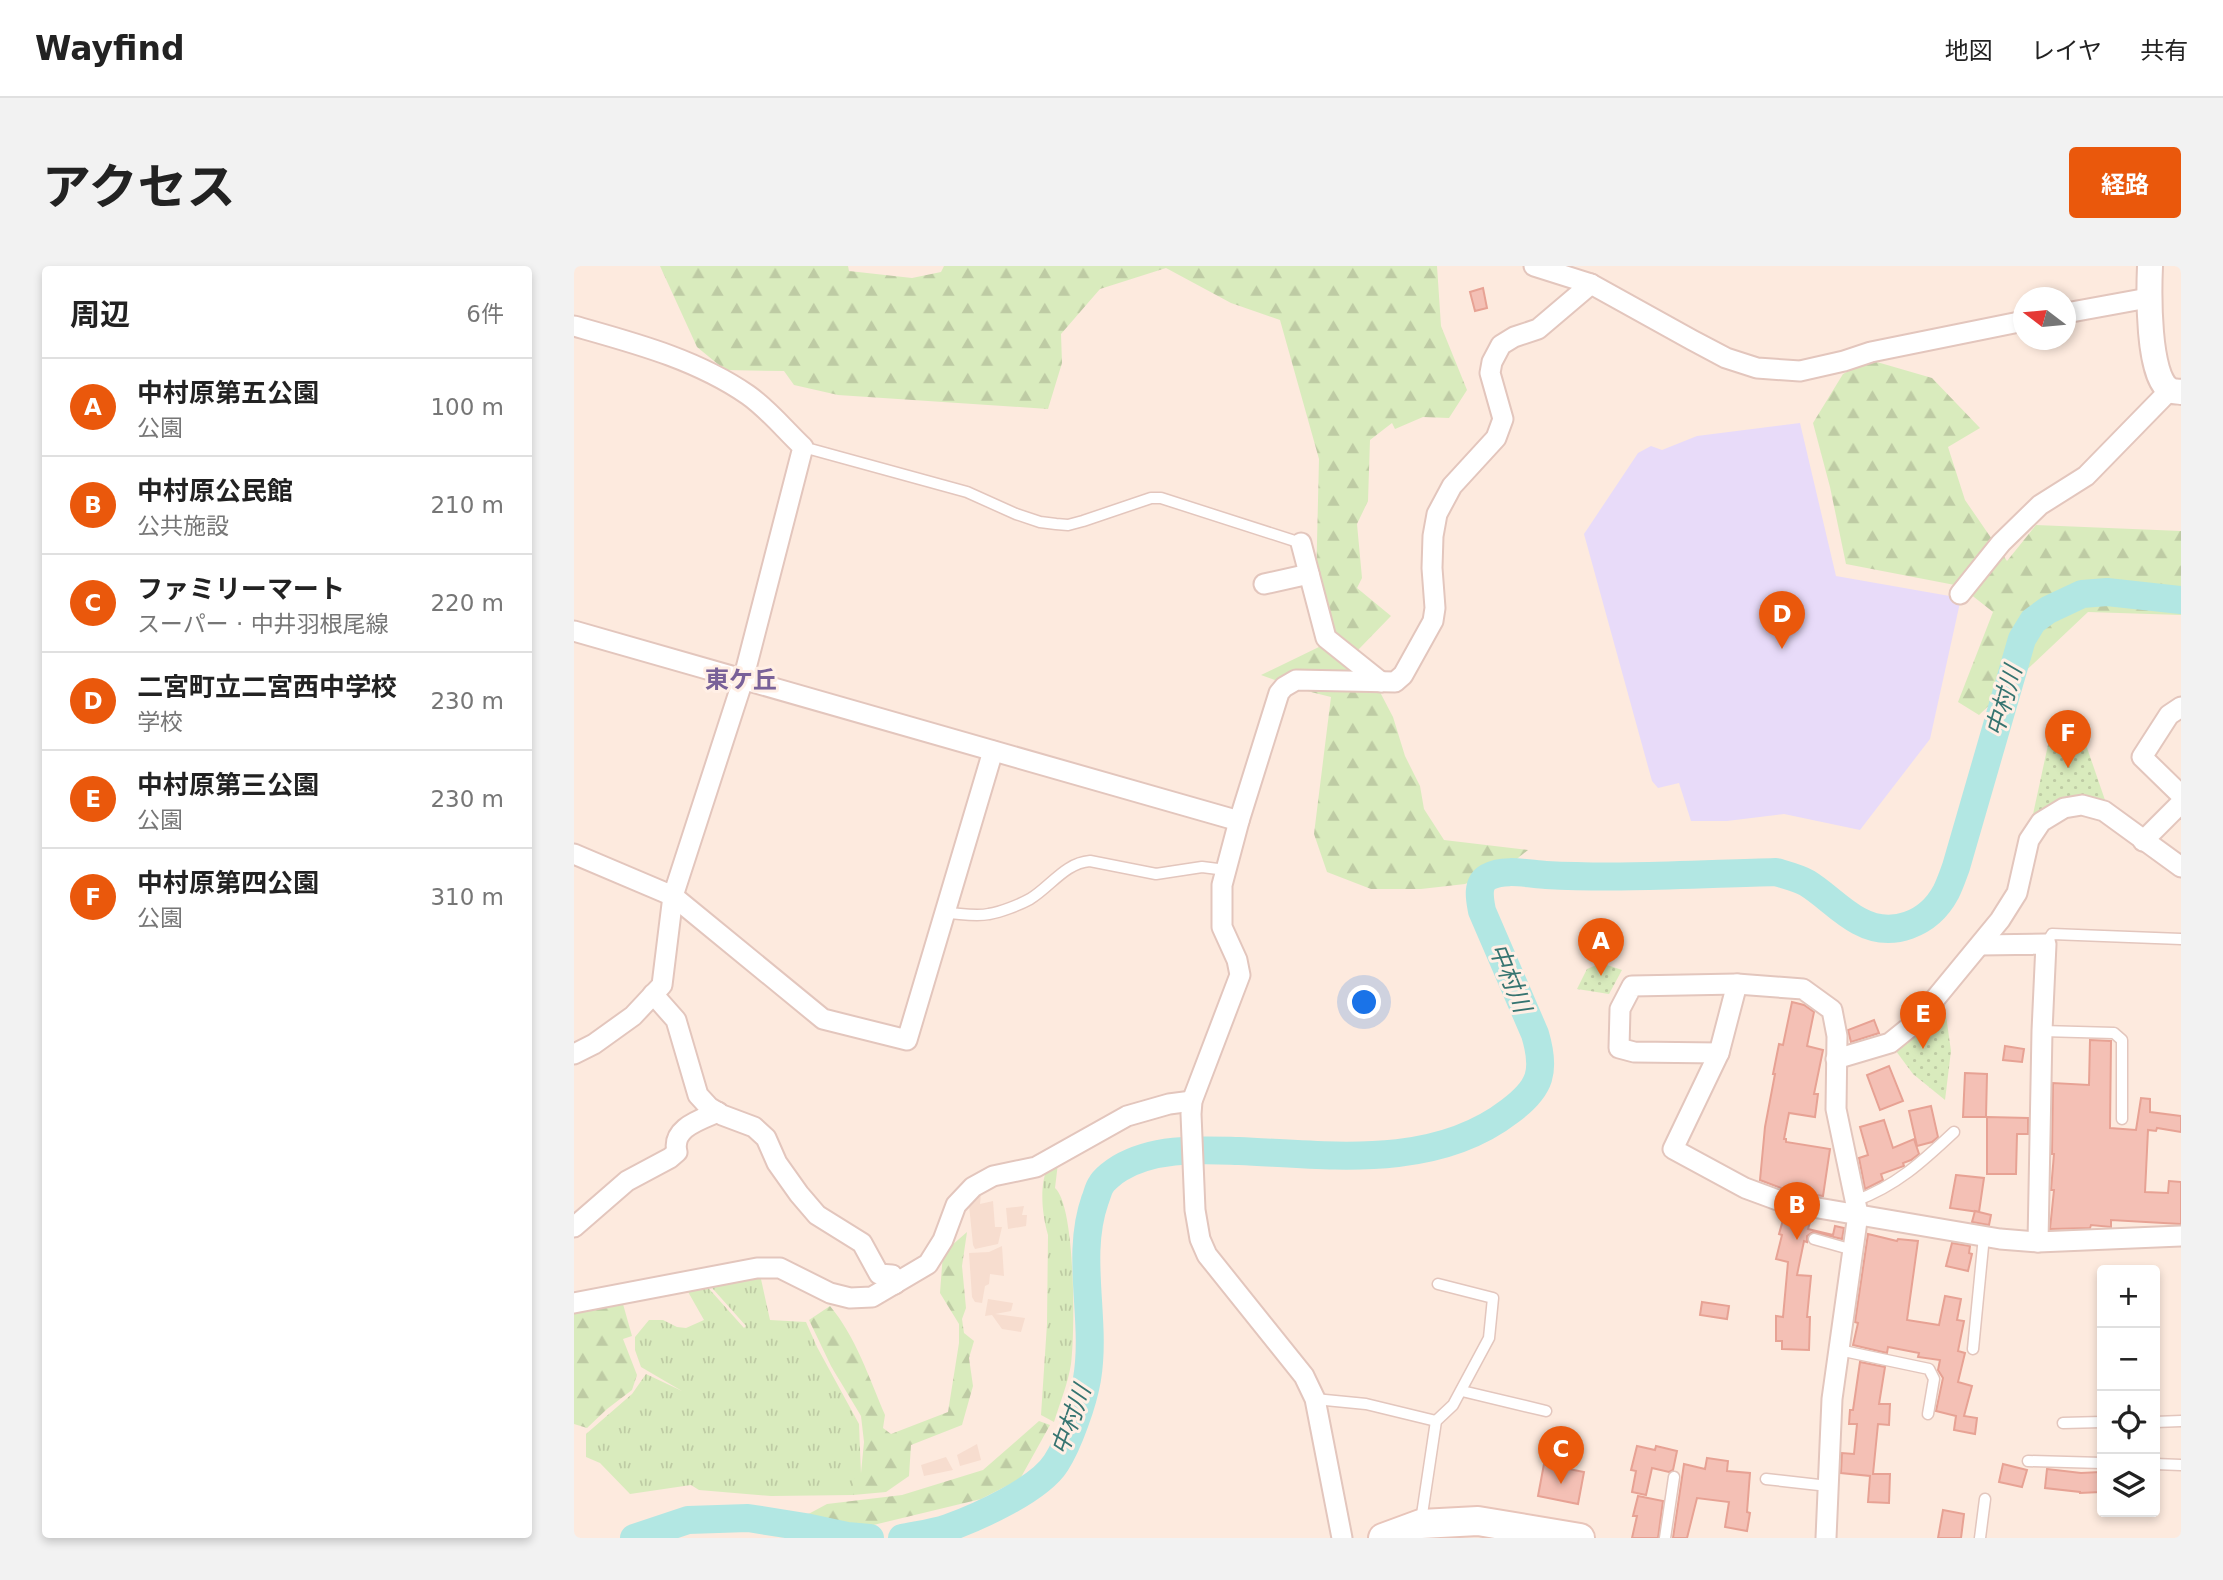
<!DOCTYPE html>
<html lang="ja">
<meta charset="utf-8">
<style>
body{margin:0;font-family:"DejaVu Sans","Noto Sans JP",sans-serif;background:#f2f2f2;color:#222}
.controls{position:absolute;right:21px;bottom:21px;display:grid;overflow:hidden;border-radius:7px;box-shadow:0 4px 10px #0003}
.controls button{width:63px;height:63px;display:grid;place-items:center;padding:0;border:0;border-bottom:2px solid #e0e0e0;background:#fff;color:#222;font:35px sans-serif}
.compass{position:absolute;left:1439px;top:21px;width:63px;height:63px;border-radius:50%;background:#fff;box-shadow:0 4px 10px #0003;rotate:286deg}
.you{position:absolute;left:791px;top:737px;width:24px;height:24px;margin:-18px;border:5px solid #fff;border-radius:50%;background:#1a73e8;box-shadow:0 0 0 10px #1a73e833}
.badge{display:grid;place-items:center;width:46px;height:46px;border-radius:50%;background:#ea580c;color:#fff;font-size:23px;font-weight:700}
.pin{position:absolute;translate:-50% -58px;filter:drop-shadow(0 2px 4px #0008)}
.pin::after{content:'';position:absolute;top:37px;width:24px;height:21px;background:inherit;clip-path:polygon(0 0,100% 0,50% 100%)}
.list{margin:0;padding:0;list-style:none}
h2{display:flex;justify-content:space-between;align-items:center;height:91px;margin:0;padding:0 28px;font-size:30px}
h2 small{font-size:23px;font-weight:400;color:#767676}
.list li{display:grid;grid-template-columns:46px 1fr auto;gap:21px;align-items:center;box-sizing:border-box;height:98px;padding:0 28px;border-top:2px solid #e0e0e0}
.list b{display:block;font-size:26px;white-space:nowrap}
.list p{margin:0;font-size:23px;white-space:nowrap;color:#767676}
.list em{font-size:23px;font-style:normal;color:#767676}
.icon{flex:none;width:38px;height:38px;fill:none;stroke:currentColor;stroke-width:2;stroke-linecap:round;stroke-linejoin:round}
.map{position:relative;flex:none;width:1607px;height:1272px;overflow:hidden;border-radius:7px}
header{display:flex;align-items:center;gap:42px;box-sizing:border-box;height:98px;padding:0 35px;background:#fff;border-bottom:2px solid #e0e0e0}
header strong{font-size:33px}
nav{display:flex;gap:38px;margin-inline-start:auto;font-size:24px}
.intro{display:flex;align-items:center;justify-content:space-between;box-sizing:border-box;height:168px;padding:0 42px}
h1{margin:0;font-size:49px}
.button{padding:18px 32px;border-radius:7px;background:#ea580c;color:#fff;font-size:24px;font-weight:700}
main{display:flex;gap:42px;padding:0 42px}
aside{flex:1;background:#fff;border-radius:7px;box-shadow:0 4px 10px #0003}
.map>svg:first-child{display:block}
.residential{fill:#f7ddcf}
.education{fill:#e8dbf9}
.grass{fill:url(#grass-tufts)}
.forest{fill:url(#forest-firs)}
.park{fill:url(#park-dots)}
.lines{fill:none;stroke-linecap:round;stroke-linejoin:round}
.river{stroke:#b2e7e3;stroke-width:28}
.building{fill:#f4c0b5;stroke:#e7a294;stroke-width:2}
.service-casing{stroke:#e3c6bd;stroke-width:13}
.minor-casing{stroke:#e3c6bd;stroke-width:23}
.tertiary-casing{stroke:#e3c6bd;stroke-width:28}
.secondary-casing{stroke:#e8c5ba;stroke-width:32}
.service{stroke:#fff;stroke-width:10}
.minor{stroke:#fff;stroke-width:19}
.tertiary{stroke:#fff;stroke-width:24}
.secondary{stroke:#fff;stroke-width:28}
.labels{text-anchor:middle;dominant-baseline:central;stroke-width:6;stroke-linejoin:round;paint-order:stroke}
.neighbourhood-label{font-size:24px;font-weight:bold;fill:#796198;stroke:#ffefe5}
.water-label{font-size:24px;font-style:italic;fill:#367470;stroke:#ffefe5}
</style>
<header>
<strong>Wayfind</strong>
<nav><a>地図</a><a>レイヤ</a><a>共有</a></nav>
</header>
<div class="intro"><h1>アクセス</h1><a class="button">経路</a></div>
<main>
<aside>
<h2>周辺<small>6件</small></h2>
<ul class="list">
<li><span class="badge">A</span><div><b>中村原第五公園</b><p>公園</p></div><em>100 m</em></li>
<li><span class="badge">B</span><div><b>中村原公民館</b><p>公共施設</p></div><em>210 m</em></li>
<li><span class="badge">C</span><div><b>ファミリーマート</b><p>スーパー · 中井羽根尾線</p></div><em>220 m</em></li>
<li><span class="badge">D</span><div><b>二宮町立二宮西中学校</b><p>学校</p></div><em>230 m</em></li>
<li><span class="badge">E</span><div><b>中村原第三公園</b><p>公園</p></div><em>230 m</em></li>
<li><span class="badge">F</span><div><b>中村原第四公園</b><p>公園</p></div><em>310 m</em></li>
</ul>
</aside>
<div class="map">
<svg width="1607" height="1272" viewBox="0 0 1607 1272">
<defs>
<pattern id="grass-tufts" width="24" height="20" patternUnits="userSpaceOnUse" patternTransform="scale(1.75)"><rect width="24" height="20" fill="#d9ebbd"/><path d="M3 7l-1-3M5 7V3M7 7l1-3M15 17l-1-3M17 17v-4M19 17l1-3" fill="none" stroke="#becba4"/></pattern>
<pattern id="forest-firs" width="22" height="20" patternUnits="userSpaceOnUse" patternTransform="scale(1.75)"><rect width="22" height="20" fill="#d9ebbd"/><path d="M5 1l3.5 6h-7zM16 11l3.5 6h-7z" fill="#becba4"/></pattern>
<pattern id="park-dots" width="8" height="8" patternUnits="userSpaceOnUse" patternTransform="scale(1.75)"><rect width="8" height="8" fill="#d9ebbd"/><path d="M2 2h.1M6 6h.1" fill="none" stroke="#becba4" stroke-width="1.8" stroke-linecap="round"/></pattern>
</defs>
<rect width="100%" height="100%" fill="#fdeade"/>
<g class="residential">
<path d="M407,928L406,938L419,935L421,961H428L424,978L401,983L399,979L395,939L398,929Z"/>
<path d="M450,940L448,949H453L452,960L434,963L432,942Z"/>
<path d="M428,980L430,1010L416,1008L415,1018L411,1020L408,1037L401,1036L398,1031L395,987L415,986Z"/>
<path d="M414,1033L439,1037L437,1045L421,1048L451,1052L447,1066L428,1063L418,1049L411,1050Z"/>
<path d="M403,1178L407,1194L386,1200L383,1189Z"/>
<path d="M372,1191L379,1204L350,1210L347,1199Z"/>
</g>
<path class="education" d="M1226,157L1262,310L1387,332L1356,473L1286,564L1210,548L1153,555H1117L1105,517L1084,522L1078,515L1010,268L1064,187L1077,180L1088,184L1123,170Z"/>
<g class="grass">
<path d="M484,897L481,922C502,941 501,1068 497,1098C494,1117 486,1137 480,1156L467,1149L473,1058L474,969C468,948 465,920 474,900Z"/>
<path d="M185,1004L196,1054L232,1056L243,1081L285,1158L287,1208L279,1215V1229L197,1230L125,1224L117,1219L56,1228L26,1197L12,1191V1168L58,1128L72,1108L108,1125L67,1101L61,1084V1071L75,1054H89L103,1061L112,1062L130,1054L113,1024L129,1016L170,1062L172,1060L131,1014Z"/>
</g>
<g class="forest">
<path d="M86,0H274L275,5L338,12L367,6L370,0H863L867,60L893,124L875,152L849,151L821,163L818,157L796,174L794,235L783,258L788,312L783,322L817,350L784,384L819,451L831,490L846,520L850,543L870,574L954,584L933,601L891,618L847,623H797L753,606L740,568L757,431L729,424L687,409L747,380L742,318L745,193L706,54L657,37L592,2L526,23L487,68L488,97L474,143L264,129L220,119L210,105L151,104L123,81Z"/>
<path d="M1296,94L1358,112L1406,162L1374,181L1391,234L1433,295L1462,259L1607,265V349L1514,346L1405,449L1384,436L1419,346L1386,320L1272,298L1256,221L1239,157L1269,108Z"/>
<path d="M393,966L388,1000L392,1042L388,1053L390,1067L400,1075L395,1092L399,1120L388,1159L337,1179L335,1210L312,1226L279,1229V1214L287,1207L290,1176L287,1150L257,1100L235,1054L256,1040C282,1071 295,1112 311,1149L309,1162L317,1168L374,1146L385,1077V1058L366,1027L369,987Z"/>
<path d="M34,1033L49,1038L58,1070L49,1073L63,1109L58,1124L33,1143L13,1162L0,1158V1043Z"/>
<path d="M465,1155L476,1159L446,1213L407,1233L287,1262L256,1260L227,1252L253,1238L328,1229L409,1204Z"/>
</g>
<g class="park">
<path d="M1497,450L1510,473L1532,537C1496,531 1487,528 1458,553L1477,465L1484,452Z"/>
<path d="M1027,697L1048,704L1035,728L1003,723L1013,703Z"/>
<path d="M1370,735L1377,785L1371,834L1339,808L1319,781Z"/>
</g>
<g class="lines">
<g class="river">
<path d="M60,1272L114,1254L174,1252L231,1261L273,1270L296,1272"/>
<path d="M328,1272C343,1269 360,1267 374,1262C404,1251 465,1224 482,1197C495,1177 509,1136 513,1113C523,1054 501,991 521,934C523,930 524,923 527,919C530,913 541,905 546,902C582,881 626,884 665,885C756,889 860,904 936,845C967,822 972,805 961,768L908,645C906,634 902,618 914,611C930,602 955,608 972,609C1048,613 1126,608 1202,606C1212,609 1224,612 1233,617C1251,628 1266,645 1285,655C1318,673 1355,658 1372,626C1376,618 1379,609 1382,601L1448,373L1459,355L1474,344L1508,328L1533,326L1607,334"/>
</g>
</g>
<g class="building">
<path d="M909,22L913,42L901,45L896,26Z"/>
<path d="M1218,736L1230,739L1240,746L1233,780L1249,784L1240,828H1244L1241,851L1215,847L1210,873H1212V876L1256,883L1249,930L1212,924L1186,914L1191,861L1201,808H1199L1205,778L1209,779Z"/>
<path d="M1300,754L1305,767L1277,776L1274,764Z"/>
<path d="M1516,774L1537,775L1536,862L1562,864L1567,832L1576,833V846L1607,850V866L1583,862L1582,865L1574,864L1571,926L1594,927L1595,915L1607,916V958L1537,954V961L1517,959L1516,962L1476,963L1480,924H1477L1480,888H1478L1479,817L1515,819Z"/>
<path d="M1431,780L1450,783L1448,796L1429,794Z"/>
<path d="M1315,800L1329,835L1306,844L1293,809Z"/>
<path d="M1391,807L1413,808L1412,851H1389Z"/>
<path d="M1357,840L1364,871L1358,876L1343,880L1335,845Z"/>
<path d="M1413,851L1454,852V868H1443L1442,908H1413Z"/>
<path d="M1310,854L1319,882L1340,873L1345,888L1337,894L1329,897L1330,900L1307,908L1309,914L1291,923L1285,892L1294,889L1286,861Z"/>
<path d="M1382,909L1410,912L1405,946L1376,942Z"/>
<path d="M1401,945L1417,949L1415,959L1398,956Z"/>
<path d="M1214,949L1237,953L1234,963L1259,969L1261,960L1270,962L1268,973L1239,966L1233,970V976L1230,975L1223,1009L1237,1010L1233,1051H1236L1235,1084L1208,1083V1075H1202V1050L1209,1051L1214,996L1202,993L1208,969L1205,968L1209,954L1213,955Z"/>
<path d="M1294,968L1323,975L1324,973L1344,975L1333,1054L1365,1059L1371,1030L1387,1033L1383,1054L1390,1055L1384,1085L1391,1087L1384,1116L1398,1120L1390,1150L1403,1152L1401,1168L1380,1164L1382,1150L1362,1145L1369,1112L1364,1104L1366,1094L1344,1091L1345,1087L1314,1081L1313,1087L1279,1079L1284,1057L1281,1056Z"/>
<path d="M1378,977L1396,980L1395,987L1398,988L1394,1005L1372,1000Z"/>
<path d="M1128,1036L1155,1040L1153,1053L1126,1049Z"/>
<path d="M1286,1096L1311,1101L1305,1138H1316L1315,1159L1304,1158L1299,1208H1316L1315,1237L1294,1236L1296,1210L1267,1207L1268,1187L1280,1188L1283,1158H1275L1276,1144H1279Z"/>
<path d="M1063,1180L1081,1184L1082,1180L1103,1185L1099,1204L1095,1206L1078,1202L1072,1229L1058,1226L1062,1205L1057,1204Z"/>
<path d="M1133,1192L1154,1195L1153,1205L1176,1207L1173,1246L1176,1247L1173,1265L1151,1261L1155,1236L1123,1232L1113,1272H1099L1110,1198L1131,1203Z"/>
<path d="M970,1198L1010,1206L1004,1238L964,1230Z"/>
<path d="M1429,1198L1453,1204L1448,1221L1425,1216Z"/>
<path d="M1473,1203L1507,1207L1526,1206V1226L1506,1227V1226L1471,1222Z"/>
<path d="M1064,1230L1089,1235L1084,1272H1058L1063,1250H1059Z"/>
<path d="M1369,1244L1390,1248L1387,1272H1364Z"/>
</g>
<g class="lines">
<defs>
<g id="service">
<path d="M229,181L393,226L442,248L466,256L482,258L494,259L509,255L577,232H587L727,277"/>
<path d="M370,647C384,647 401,651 415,648C427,646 445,639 456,633C477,620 491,597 516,595L582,608L628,601L652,604"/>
<path d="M1472,678L1478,668L1607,673"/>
<path d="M1468,765L1540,767L1548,774V853"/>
<path d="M1281,935C1322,920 1348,896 1380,866"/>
<path d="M1240,973L1279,984"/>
<path d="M1399,1083L1410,970"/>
<path d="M1265,1084L1355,1103L1360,1113L1354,1148"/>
<path d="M888,1125L972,1145"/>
<path d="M741,1133L792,1138L862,1155"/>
<path d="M1581,1156L1607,1155"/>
<path d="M1489,1157L1528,1156"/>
<path d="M1454,1195L1528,1197"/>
<path d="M1581,1198L1607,1199"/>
<path d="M1192,1213L1254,1220"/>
<path d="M847,1255L862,1155L879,1139L915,1072L919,1032L864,1018"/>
<path d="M1091,1272L1100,1211"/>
<path d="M1406,1272L1411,1233"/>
</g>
<g id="minor">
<path d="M960,0L1017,18L1118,74L1152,92L1183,102L1226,105L1270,95L1297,86L1450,55"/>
<path d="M1492,47L1574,32"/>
<path d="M0,60C60,77 122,93 174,129C194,143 211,164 229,181L169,414L99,630L88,719L59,750L20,778L0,788"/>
<path d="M727,277L752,372L807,416"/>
<path d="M690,318L735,308"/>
<path d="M1386,328L1427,277L1466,239L1512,210L1596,124"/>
<path d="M0,365L665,555"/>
<path d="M1607,441L1595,449L1568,491L1607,529"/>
<path d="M1569,575L1607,537"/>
<path d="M0,588L99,630L249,753L333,774L419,485"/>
<path d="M1406,679L1472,678L1468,765L1464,976"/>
<path d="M1163,718L1145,787L1099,883L1171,922L1209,936L1426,973L1464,976L1607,970"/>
<path d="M79,728L102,754L124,829L135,841L148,849L180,861L192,872L203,897L225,928L243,949L288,977L305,1008L318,1009L321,1018"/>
<path d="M1145,787L1060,786L1045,782L1046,743L1058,720L1163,718L1229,723L1258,744L1263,770L1262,843L1284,948L1258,1133L1252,1272"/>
<path d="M1262,793L1316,777L1342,756L1426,654L1443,627L1455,574L1467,556L1490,542L1508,539L1530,545L1607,601"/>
<path d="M0,961L53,915L96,892L103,886C97,862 126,854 144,846"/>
<path d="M0,1037L183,1002H206L256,1027L276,1032L298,1031L354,998L369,974L382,939L399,921L419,910L462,901L553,850L595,838L618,835"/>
<path d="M768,1272L741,1133L730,1110L633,989L626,973L621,944L617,848L618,835L666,709L663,694L648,661V619L665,555L705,427L710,421L722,414L821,416L829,409L859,355L861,342L858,302L859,270L863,248L878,220L922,172L929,153L916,107L918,96L927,79L940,71L964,63L1017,18"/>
</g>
<path id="tertiary" d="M1576,0C1575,23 1573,112 1596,124C1599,126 1603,125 1607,126"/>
<path id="secondary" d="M809,1272L847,1258L904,1255L1006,1272"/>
</defs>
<use href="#service" class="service-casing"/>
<use href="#minor" class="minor-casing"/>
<use href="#tertiary" class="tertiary-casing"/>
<use href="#secondary" class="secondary-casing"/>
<use href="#service" class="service"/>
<use href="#minor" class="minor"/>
<use href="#tertiary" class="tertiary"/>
<use href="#secondary" class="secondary"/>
</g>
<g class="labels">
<g class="neighbourhood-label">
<text x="167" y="414">東ケ丘</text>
</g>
<g class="water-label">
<text transform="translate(1430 435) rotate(-74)">中村川</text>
<text transform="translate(936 712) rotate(68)">中村川</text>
<text transform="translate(497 1154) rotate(-70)">中村川</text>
</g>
</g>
</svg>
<div class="controls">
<button>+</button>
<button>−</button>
<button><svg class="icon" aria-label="locate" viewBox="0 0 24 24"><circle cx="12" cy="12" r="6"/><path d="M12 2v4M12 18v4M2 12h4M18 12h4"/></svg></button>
<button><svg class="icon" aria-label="layers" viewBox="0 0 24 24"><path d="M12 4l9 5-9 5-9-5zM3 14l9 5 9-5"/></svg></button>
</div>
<svg class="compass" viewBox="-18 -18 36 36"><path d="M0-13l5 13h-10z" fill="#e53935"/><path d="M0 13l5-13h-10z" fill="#767676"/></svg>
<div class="you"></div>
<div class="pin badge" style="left:1027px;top:710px">A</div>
<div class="pin badge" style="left:1223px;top:974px">B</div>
<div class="pin badge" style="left:987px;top:1218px">C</div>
<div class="pin badge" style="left:1208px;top:383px">D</div>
<div class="pin badge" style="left:1349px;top:783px">E</div>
<div class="pin badge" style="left:1494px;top:502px">F</div>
</div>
</main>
